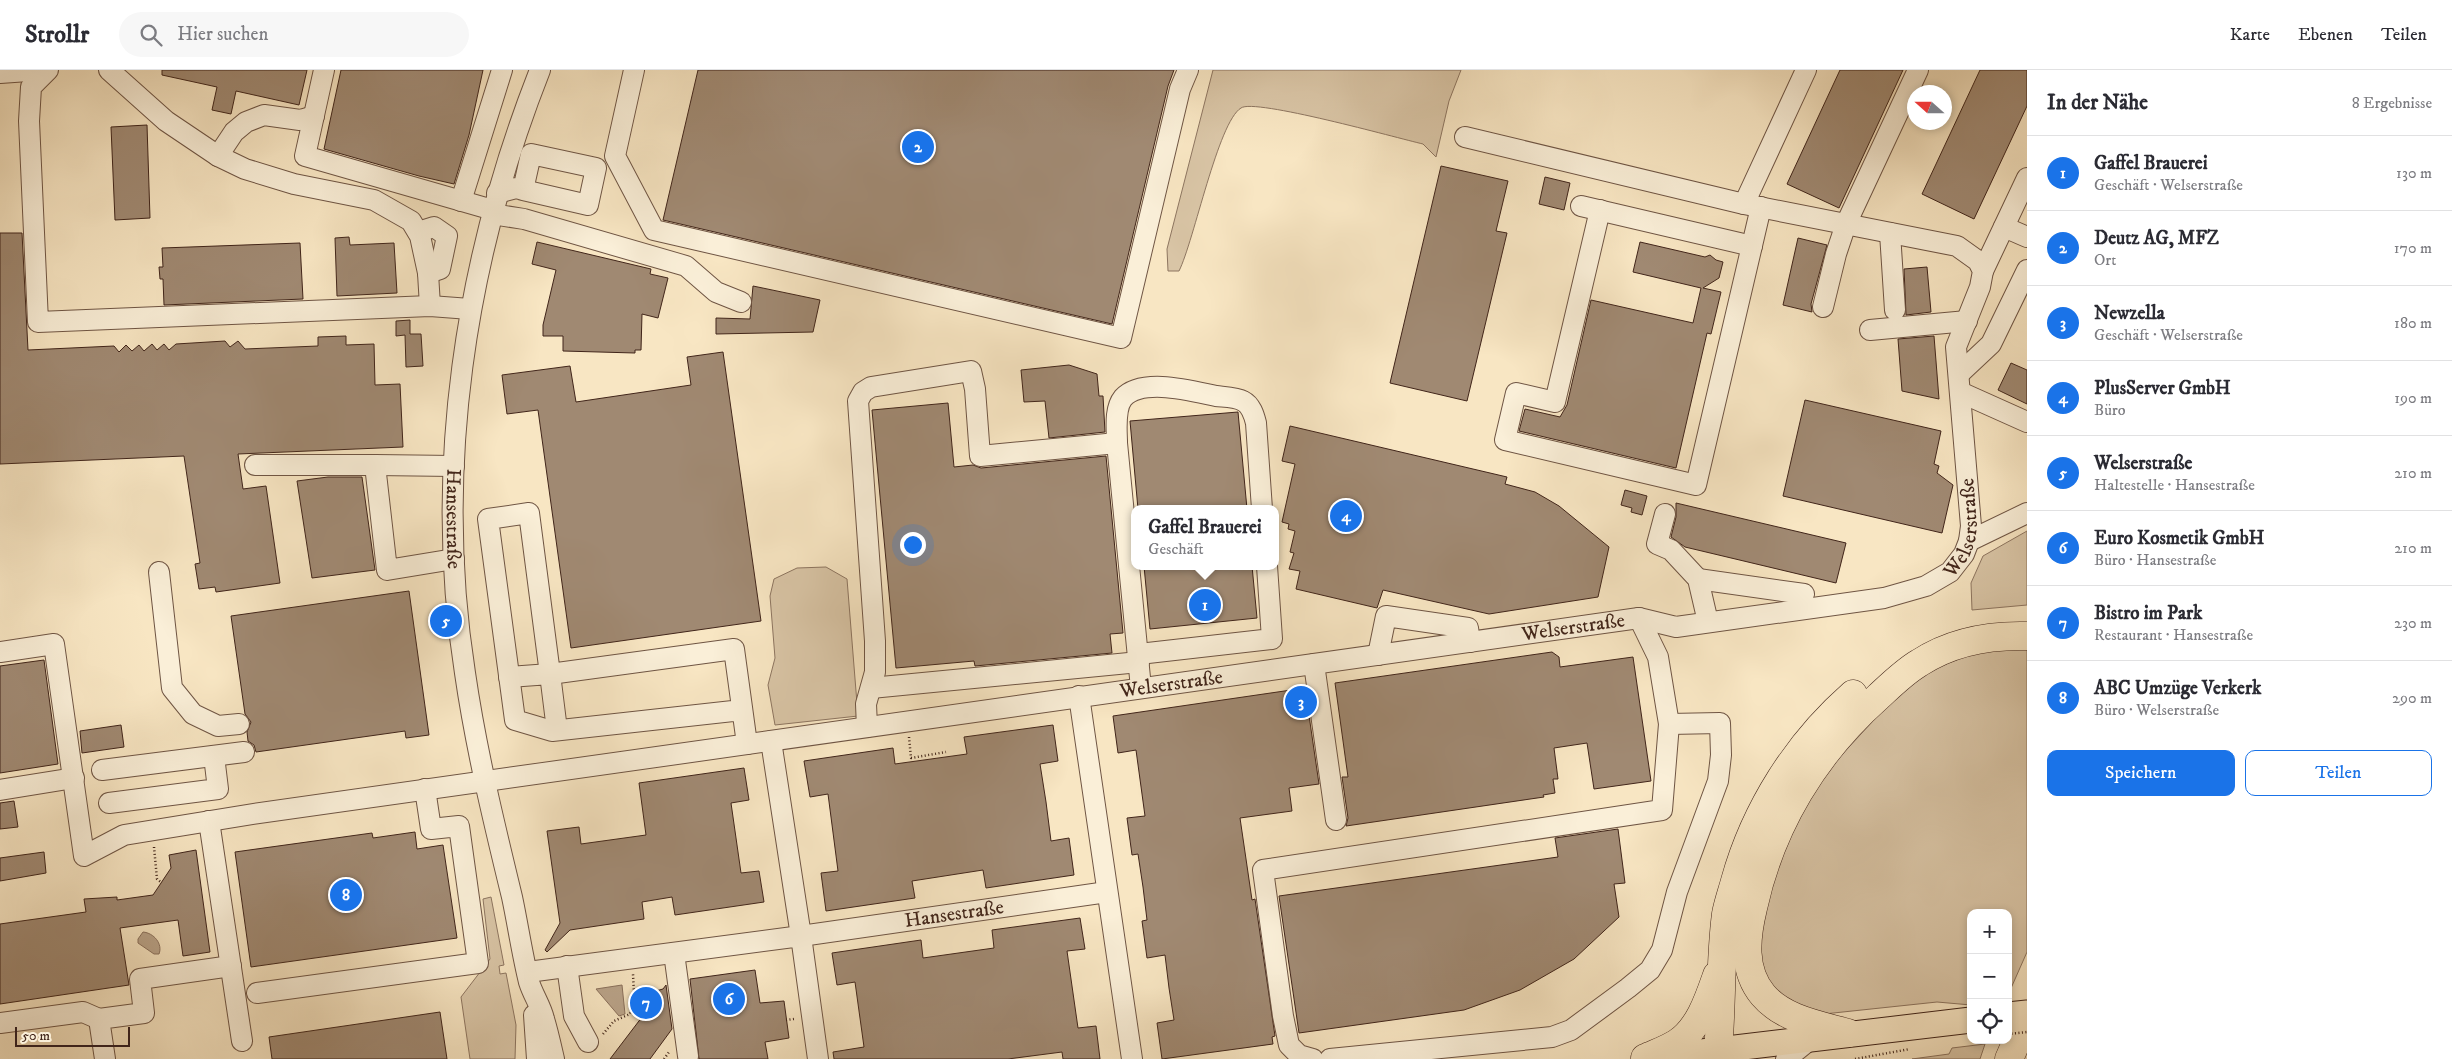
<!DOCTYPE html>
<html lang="de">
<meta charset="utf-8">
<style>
body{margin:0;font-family:"IM FELL DW Pica",serif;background:#f7f7f7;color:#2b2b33}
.controls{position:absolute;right:15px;bottom:15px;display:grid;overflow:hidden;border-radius:10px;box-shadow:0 2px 8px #0003}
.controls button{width:45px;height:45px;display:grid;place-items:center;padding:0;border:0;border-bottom:1px solid #e1e1e2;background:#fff;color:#2b2b33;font:25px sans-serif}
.compass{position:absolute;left:1907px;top:15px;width:45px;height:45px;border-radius:50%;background:#fff;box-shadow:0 2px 8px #0003;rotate:291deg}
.scale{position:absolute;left:15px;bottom:12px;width:115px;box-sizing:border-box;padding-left:5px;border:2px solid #41251a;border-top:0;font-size:14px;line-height:18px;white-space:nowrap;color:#41251a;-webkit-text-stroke:4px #faefd8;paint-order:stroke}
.you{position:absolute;left:912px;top:474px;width:18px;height:18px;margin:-12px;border:4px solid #fff;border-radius:50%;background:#1a73e8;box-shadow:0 0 0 8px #1a73e833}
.badge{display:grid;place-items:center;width:32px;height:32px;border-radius:50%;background:#1a73e8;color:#fff;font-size:16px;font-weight:700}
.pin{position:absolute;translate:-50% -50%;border:2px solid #fff;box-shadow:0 1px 5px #0006}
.popup{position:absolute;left:1131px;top:435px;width:148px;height:65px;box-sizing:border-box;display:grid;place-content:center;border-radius:10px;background:#fff;filter:drop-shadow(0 1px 4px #0005);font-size:16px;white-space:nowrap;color:#7c7c81}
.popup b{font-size:19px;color:#2b2b33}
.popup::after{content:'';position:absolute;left:50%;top:100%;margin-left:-10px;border:10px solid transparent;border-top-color:#fff}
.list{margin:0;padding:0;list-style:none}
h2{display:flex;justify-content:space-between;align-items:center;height:65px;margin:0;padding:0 20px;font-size:21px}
h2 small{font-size:16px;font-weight:400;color:#7c7c81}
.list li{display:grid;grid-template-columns:32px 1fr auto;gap:15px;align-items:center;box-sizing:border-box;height:75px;padding:0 20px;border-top:1px solid #e1e1e2}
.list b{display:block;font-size:19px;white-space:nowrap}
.list p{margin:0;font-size:16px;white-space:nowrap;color:#7c7c81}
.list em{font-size:16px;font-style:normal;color:#7c7c81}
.actions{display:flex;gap:10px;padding:15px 20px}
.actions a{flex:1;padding:11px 0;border:1px solid #1a73e8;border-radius:10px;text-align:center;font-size:18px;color:#1a73e8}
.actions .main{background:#1a73e8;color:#fff}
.icon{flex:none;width:28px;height:28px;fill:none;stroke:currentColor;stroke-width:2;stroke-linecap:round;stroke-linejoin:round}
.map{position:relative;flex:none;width:2027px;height:989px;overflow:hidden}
header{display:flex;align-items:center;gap:30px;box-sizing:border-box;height:70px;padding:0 25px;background:#fff;border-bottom:1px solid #e1e1e2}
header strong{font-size:24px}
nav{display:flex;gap:28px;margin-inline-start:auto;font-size:18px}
.search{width:350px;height:45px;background:#f7f7f7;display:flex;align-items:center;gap:12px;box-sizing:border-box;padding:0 18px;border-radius:28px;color:#7c7c81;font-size:19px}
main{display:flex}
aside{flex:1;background:#fff}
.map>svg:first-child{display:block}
.green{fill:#d9c5a6;stroke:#8d7560}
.water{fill:#baa48a;stroke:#8a715d}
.building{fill:#a08972;stroke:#41251a}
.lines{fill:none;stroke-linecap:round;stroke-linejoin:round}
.minor-casing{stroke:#6f5544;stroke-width:22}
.major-casing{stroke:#41251a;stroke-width:27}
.highway-casing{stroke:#41251a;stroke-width:29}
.path{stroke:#41251a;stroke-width:2.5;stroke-dasharray:1 2.5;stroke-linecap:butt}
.minor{stroke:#faefd8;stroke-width:20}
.major{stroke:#f8e6c3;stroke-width:25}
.highway{stroke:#f8e6c3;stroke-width:28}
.path-bridge{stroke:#41251a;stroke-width:2.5;stroke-dasharray:1 2.5;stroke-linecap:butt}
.labels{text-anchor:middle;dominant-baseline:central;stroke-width:5;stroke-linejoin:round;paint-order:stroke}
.street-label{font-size:20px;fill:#41251a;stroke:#faefd8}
</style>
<header>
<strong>Strollr</strong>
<div class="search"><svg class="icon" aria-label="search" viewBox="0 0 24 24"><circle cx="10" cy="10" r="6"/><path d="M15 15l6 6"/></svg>Hier suchen</div>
<nav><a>Karte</a><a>Ebenen</a><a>Teilen</a></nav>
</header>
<main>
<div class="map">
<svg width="2027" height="989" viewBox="0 0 2027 989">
<rect width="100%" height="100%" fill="#f8e6c3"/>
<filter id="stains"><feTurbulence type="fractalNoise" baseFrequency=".004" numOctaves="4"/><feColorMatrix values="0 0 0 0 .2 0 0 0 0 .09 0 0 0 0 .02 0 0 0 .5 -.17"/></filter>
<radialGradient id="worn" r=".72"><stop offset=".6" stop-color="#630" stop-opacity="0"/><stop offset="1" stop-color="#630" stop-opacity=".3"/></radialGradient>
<g class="green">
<path d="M1213,0H1461L1449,31L1436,87L1423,74C1397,68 1254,28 1241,38C1218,52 1194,171 1179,201H1168L1167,179Z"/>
<path d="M2027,461V535L1972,540L1971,513L1983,486Z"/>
<path d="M826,497L847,509L858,646L775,655L768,615L775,588L770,526L774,509L797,498Z"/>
<path d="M2027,576V882L2008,925V843H1971V935L1937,932L1824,944L1778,928L1756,891L1769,811L1815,714L1895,627L1928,601L1981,580Z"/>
<path d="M491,827L504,895L499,896L500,904L506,903L516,955L515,989H470L461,927L490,889L483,829Z"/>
<path d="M1985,974L1980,989H1912L1949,984L1952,978Z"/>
</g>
<g class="water">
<path d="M143,862C154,863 163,874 159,884H154L138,873V869Z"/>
<path d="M622,915L625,944L619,946L596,919Z"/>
</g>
<g class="building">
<path d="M162,0H307L299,35L236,21L231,44L212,40L217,17L162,5Z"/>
<path d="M341,0H483L469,65L454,114L419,106L324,79Z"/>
<path d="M698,0H1174L1168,16L1112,254L663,150Z"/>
<path d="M1840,0H1903L1839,138L1787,114Z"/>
<path d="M1980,0H2027V36L1974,149L1922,124Z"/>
<path d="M147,55L150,148L115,150L111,57Z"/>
<path d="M1441,96L1508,111L1496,161L1507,163L1467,331L1390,313Z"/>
<path d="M1545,107L1570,113L1564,140L1539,134Z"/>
<path d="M0,163H22L28,280L114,276L119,282L126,275L132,281L139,275L144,281L152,274L157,280L164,274L169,280L176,274L225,271L230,277L238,271L245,279L318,276V267L346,266V275L374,274L375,315L400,314L403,377L238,384L243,419L266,416L280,513L216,522L215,517L199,519L195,494L200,493L184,386L0,394Z"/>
<path d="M349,167L350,175L394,173L397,223L337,226L335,168Z"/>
<path d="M1798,168L1827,175L1811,234L1812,242L1783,235Z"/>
<path d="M537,172L651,199L650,204L668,208L658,248L642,244L641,280H635V283L563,281V266H543V255L556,200L532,194Z"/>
<path d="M1640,172L1705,187L1710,185L1716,190L1723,192L1719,208L1703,218L1721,222L1711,264L1707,263L1676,398L1519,361L1525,339L1560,347L1567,335L1591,230L1693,253L1701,218L1633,202Z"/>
<path d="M300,173L303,229L164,235L163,209H160L159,197H163L162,178Z"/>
<path d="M1927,197L1931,242L1906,245L1904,199Z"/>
<path d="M753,216L820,230L813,262L716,264V248L750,249Z"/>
<path d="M410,250V264H421L423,296L406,297L405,265L396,266V251Z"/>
<path d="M1934,266L1939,329L1902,321L1898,269Z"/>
<path d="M723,282L761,551L571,578L538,340L507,344L502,305L570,296L576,332L691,315L687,287Z"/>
<path d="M2011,293L2027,300V334L1998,320Z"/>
<path d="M1069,295L1097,304L1099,326H1103L1105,362L1049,368L1045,331L1024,332L1021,300Z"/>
<path d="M1805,330L1941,361L1934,394L1939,396L1937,403L1953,415L1942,463L1783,426Z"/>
<path d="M948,333L954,397L973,395L981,398L1106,386L1123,563L1110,564L1112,583L975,596L974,591L896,598L872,340Z"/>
<path d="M1238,342L1247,439H1138L1130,351Z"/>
<path d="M1290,356L1507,407L1505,414L1535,422L1559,436L1609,477L1598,527L1489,544L1383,520L1377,538L1296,519L1300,501L1289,499L1294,483L1290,482L1295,461L1288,459L1289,454L1282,452L1295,394L1282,391Z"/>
<path d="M328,407H362L375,500L312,508L297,411Z"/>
<path d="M1625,420L1647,426L1642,445L1631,442L1632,438L1621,435Z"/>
<path d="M1676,433L1846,473L1836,513L1685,477L1671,467L1676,447Z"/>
<path d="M1144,496H1252L1257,548L1150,559Z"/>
<path d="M409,521L429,665L406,668L405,661L256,682L254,675L248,671L247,662L251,652L245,644L231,546Z"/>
<path d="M1552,582L1559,587L1560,597L1633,587L1651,711L1594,719L1587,673L1554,678L1558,709H1553L1555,723L1543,725L1544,727L1346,756L1348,748L1342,707H1348L1335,613Z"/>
<path d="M44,590L58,694L0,703V596Z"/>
<path d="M1305,618L1319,714L1289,718L1292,741L1240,748L1252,830L1255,829L1275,966L1272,967L1273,974L1162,989L1157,953L1174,950L1169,918L1165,885L1147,888L1142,851L1147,850L1143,817L1138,784L1132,785L1127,748L1145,746L1136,680L1118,683L1113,646Z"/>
<path d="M121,655L124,677L82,683L80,661Z"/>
<path d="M1053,655L1058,691L1040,694L1046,732L1051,771L1069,768L1074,805L986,818L983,800L912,811L915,828L826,841L821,803L838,801L828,724L810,727L804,691L893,678L895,694L967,684L964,667Z"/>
<path d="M744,698L749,730L731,733L741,803L759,801L764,832L675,845L672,827L642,832L644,849L570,860L547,882L545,880L560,853L547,761L579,757L581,774L646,765L639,713Z"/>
<path d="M14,731L18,757L0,759V733Z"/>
<path d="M1618,759L1625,813L1614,814L1619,847L1574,889L1520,920L1464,940L1299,963L1279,826L1558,787L1555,768Z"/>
<path d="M415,762L417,779L443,775L457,868L251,897L235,782L372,763L373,768Z"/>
<path d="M196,780L210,882L183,886L178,850L120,858L129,915L0,934V854L86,842L84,829L117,827V830L153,825L171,798L169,785Z"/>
<path d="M44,782L46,803L0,811V788Z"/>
<path d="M1080,848L1085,879L1067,881L1078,958L1096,956L1100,989H1063L1062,982L1008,989H834L833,982L864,977L855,912L837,915L832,883L921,870L923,888L994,878L992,860Z"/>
<path d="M755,900L760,933L784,931L789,968L765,972L768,989H699L690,909Z"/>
<path d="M666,915L672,959L650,989H610L642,947L638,926L663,919Z"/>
<path d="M440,942L447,989H272L269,967Z"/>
</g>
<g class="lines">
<defs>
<g id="minor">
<path d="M48,0L31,17L29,51L38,252L430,236L470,239"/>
<path d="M109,0L166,51L218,86L245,99L294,114L374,130L411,151L420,166L428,203L430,236"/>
<path d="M324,0L305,86L493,140"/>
<path id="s1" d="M540,0C465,190 433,400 465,603C476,679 494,753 512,827C518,855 522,884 529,912C533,925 541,936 544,949C548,962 551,976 554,989"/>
<path d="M634,0L615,86L654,160L1121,268L1180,19L1188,0"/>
<path d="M0,3L42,0"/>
<path d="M218,86L234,62L246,52L264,45L300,50L314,46"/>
<path d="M497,123L516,118L523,120L588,135L596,98L531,84L523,120"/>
<path d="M461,131L502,0"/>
<path d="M1744,134L1806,0"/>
<path d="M1581,136L1752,176"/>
<path d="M1600,140L1555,332L1516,323L1505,370L1696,415L1761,137"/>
<path d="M492,144L524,149L686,196L716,222L741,232"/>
<path d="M2004,157L2027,167"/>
<path d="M418,162L434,157L447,166L440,199L428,203"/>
<path d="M1890,163L1895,240"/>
<path d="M1983,201L2027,108"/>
<path d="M1823,237L1836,184L1846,154L1918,0"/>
<path d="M1870,260L1967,251"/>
<path d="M1959,304L1991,274L2027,200"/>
<path d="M1960,322L2027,352"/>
<path d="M255,395H375L387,500L454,489"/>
<path d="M375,395L454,396"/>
<path d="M1665,444L1657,474L1671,480L1698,509L1708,552"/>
<path d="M1969,471L2027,443"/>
<path d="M159,502L172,618L193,644L218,656L239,654"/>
<path d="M1698,509L1804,524"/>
<path id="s2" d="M0,582L54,574L84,786L124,765L253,744L1639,548L1676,557L1884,528L1926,516L1950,502L1964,484L1969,471L1971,456L1956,277L1980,217L1983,201L1978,191L1957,176L1744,134L1465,67"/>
<path d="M1139,584L1272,569L1267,496"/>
<path d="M1378,585L1386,546L1468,558L1470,572"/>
<path d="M1314,594L1336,750"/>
<path d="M509,607L550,604L557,660"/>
<path d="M871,618L1139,592"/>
<path d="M1141,618L1117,373C1117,360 1114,339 1123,328C1142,307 1192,321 1216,326C1224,327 1236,327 1243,331C1251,335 1254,345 1256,353L1262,439"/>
<path d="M1079,626L1132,989"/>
<path d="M742,640L552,661L515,650L488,449L529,443L550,604L734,579L747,674"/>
<path d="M867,657L866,634L875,602V571L858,331L863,322L871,317L971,301L975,319L980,386L1117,373"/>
<path id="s3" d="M771,671L801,866L1107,822"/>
<path d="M102,700L244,682"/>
<path d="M0,720L74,708"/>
<path d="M109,733L218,719L214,686"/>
<path d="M209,751L242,971"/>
<path d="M674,883L688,986"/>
<path d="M567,896L574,946L588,972"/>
<path d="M528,902L801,866L818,989"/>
<path d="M257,923L478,893L459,756L431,759L425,719"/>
<path d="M534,945L537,989"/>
<path d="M0,953L83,942L99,949"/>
<path d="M105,989L99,949L144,943L140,909L231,896"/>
<path d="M1313,989L1299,985L1289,975L1283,946L1263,800L1662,740L1669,654L1658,587L1639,548"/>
<path d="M1330,989L1552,967L1571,960L1628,918L1650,900L1662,880L1677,822L1718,711L1721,685L1720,653L1669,654"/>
<path d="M1786,989L1812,968"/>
</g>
<g id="major">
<path d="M2008,945L2027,943"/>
<path d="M1651,988L1971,950"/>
</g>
<g id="highway">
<path d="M1848,963C1819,955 1783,949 1763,925C1742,900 1746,867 1753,838C1771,755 1815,683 1878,627C1891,615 1904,602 1919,593C1951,572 1989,565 2027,566"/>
<path d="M1718,981C1722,936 1720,889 1726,844C1728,833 1732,822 1735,811C1755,739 1797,673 1853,624"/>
<path d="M1645,988C1656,983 1668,979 1677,973C1699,959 1709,928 1717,905"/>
<path d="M2009,989L2027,948"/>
</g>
</defs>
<use href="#minor" class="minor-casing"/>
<use href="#major" class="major-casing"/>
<use href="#highway" class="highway-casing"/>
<g class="path">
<path d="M909,667L911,688L946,682"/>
<path d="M154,777L157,809L162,813"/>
<path d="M786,950L794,949"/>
<path d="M603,964L614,951L630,944L634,924L633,904"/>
<path d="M664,989L669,982"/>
<path d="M1855,989L1910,979"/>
</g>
<use href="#minor" class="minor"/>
<use href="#major" class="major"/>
<use href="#highway" class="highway"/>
<path class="path-bridge" d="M2008,964L2027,962"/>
</g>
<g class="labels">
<g class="street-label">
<text stroke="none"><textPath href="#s1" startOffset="460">Hansestraße</textPath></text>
<text stroke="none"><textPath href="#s2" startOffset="2212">Welserstraße</textPath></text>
<text stroke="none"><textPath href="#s2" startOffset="1778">Welserstraße</textPath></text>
<text stroke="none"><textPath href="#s2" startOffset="1372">Welserstraße</textPath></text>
<text stroke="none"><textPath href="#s3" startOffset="352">Hansestraße</textPath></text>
</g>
</g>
<rect width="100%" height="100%" filter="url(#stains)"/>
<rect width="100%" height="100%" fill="url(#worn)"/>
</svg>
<div class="controls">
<button>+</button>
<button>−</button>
<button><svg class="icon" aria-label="locate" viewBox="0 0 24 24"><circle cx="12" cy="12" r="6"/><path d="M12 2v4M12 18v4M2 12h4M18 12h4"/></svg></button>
</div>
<svg class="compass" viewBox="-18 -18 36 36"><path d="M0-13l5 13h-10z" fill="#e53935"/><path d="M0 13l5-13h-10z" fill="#7c7c81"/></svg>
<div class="scale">50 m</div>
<div class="you"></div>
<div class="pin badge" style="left:1205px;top:535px">1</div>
<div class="popup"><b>Gaffel Brauerei</b>Geschäft</div>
<div class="pin badge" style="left:918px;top:77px">2</div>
<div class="pin badge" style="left:1301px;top:632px">3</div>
<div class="pin badge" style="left:1346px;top:446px">4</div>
<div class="pin badge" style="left:446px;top:551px">5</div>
<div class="pin badge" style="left:729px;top:929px">6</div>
<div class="pin badge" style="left:646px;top:933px">7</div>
<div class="pin badge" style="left:346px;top:825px">8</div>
</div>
<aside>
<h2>In der Nähe<small>8 Ergebnisse</small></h2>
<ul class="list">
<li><span class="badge">1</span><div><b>Gaffel Brauerei</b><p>Geschäft · Welserstraße</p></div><em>130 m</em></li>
<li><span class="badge">2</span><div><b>Deutz AG, MFZ</b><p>Ort</p></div><em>170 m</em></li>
<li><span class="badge">3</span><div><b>Newzella</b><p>Geschäft · Welserstraße</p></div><em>180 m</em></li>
<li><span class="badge">4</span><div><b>PlusServer GmbH</b><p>Büro</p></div><em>190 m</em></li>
<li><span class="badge">5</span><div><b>Welserstraße</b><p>Haltestelle · Hansestraße</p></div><em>210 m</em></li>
<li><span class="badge">6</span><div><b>Euro Kosmetik GmbH</b><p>Büro · Hansestraße</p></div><em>210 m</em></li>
<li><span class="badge">7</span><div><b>Bistro im Park</b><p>Restaurant · Hansestraße</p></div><em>230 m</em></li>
<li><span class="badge">8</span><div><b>ABC Umzüge Verkerk</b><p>Büro · Welserstraße</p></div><em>290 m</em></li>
</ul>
<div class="actions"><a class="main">Speichern</a><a>Teilen</a></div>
</aside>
</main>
